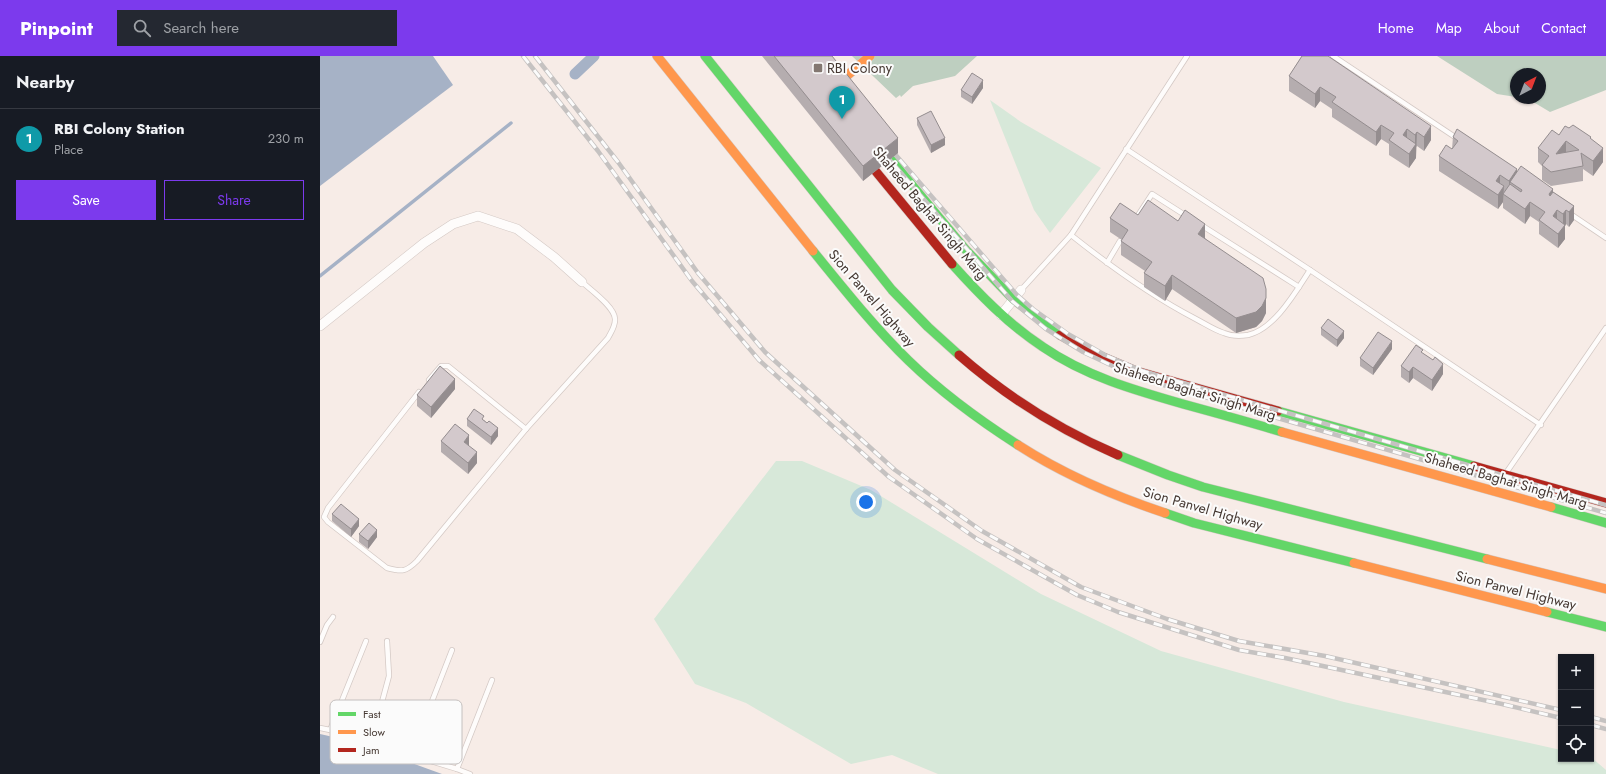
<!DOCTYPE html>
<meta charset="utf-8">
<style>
body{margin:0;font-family:Jost,sans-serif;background:#242831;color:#f1f3f6}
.controls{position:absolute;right:12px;bottom:12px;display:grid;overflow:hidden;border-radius:0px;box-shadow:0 1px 3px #0004}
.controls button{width:36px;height:36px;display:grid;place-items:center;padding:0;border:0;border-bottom:1px solid #363941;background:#171b24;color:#f1f3f6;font:20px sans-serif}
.compass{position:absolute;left:1190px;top:12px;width:36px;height:36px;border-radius:50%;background:#171b24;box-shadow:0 1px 3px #0004;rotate:42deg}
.you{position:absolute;left:546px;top:446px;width:14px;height:14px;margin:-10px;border:3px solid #fff;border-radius:50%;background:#1a73e8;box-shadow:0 0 0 6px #1a73e833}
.badge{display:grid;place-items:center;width:26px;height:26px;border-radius:50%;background:#7c3aed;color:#fff;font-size:13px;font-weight:700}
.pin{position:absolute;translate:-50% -33px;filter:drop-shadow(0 1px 2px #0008)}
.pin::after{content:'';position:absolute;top:21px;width:14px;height:12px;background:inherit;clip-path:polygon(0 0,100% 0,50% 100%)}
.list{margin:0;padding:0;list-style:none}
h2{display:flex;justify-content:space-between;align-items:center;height:52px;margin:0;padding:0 16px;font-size:17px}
h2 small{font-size:13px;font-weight:400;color:#9ea1a6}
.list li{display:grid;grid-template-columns:26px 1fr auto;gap:12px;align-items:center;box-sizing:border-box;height:60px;padding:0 16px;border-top:1px solid #363941}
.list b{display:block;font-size:15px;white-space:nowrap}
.list p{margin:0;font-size:13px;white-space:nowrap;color:#9ea1a6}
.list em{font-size:13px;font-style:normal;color:#9ea1a6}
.actions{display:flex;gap:8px;padding:12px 16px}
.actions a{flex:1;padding:9px 0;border:1px solid #7c3aed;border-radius:0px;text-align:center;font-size:14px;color:#7c3aed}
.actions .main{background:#7c3aed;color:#fff}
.icon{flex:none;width:22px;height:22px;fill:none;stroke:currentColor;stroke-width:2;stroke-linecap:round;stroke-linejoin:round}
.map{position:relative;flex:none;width:1286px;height:718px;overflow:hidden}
header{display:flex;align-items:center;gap:24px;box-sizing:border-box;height:56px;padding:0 20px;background:#7c3aed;color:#fff}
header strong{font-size:19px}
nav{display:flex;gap:22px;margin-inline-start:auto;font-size:14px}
.search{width:280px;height:36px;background:#242831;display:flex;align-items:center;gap:10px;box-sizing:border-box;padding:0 14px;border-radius:0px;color:#9ea1a6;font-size:15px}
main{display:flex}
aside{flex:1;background:#171b24}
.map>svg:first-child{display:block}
.green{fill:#d7e8d9}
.forest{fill:#becfc0}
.water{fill:#a6b2c6}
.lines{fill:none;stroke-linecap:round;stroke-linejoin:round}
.stream{stroke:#a6b2c6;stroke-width:3.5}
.canal{stroke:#a6b2c6;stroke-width:11}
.lane-casing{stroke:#d4c9c5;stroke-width:6}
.street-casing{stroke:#d4c9c5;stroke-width:10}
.fast-casing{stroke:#d4c9c5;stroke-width:10}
.slow-casing{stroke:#d4c9c5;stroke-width:10}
.jam-casing{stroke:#d4c9c5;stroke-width:10}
.lane{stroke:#fefcfb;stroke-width:4.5}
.street{stroke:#fefcfb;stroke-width:9}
.fast{stroke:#63d668;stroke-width:9}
.slow{stroke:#ff974d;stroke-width:9}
.jam{stroke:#b3261e;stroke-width:9}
.rail-casing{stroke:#c5c2c1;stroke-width:4.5}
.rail{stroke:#fbfbfb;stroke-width:3;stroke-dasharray:9;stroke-linecap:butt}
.wall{fill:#b5adaf}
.shaded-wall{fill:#948d8f}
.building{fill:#d3c9cc;stroke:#948d8f;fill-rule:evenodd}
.poi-dot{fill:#837771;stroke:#fbfbfb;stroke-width:1.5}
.labels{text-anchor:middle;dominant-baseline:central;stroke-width:4;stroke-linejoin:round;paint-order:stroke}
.poi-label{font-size:14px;fill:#453832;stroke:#fbfbfb;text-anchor:start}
.street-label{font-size:14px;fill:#453832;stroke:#fbfbfb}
.key{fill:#fbfbfb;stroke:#c4c0bf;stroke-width:1}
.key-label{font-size:11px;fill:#453832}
</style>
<header>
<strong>Pinpoint</strong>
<div class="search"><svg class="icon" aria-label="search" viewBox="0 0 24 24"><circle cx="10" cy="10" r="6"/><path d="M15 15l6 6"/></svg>Search here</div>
<nav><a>Home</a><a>Map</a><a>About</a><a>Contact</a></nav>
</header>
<main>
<aside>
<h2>Nearby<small></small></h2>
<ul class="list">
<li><span class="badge" style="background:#0f9aa8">1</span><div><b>RBI Colony Station</b><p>Place</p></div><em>230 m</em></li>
</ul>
<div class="actions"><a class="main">Save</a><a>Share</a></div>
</aside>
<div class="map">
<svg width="1286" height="718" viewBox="0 0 1286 718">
<rect width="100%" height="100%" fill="#f7ece7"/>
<g class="green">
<path d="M670,44L701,66L781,112L730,177L714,154Z"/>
<path d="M456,405H482L551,434L721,538L841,595L1024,646L1241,694V703H1271V701L1286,714V718H618L572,699L531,708L426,647L375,628L334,563Z"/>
</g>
<g class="forest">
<path d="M532,0H657L635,20L593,30L581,41L580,39L576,42Z"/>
<path d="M1117,0H1286V34L1230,56L1210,44L1200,42H1220V18H1196V41L1177,38Z"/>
</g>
<g class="water">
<path d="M0,0H113L133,29L0,130Z"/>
<path d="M0,678L31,685L122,718H0Z"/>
</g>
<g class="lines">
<path class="stream" d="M0,220L191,67"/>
<path class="canal" d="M255,18L274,0"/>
<defs>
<g id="lane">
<path d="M1013,0L1138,83"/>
<path d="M806,93L990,214L1221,369"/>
<path d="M1249,157L1286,182"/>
<path d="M815,164L832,138L868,161"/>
<path d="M881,169L979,231"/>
<path d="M751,179C790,210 830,239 874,262C884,267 894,274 904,277C911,280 921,280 928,279C955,273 976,235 990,214"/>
<path d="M787,207L800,185"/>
<path d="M701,234L751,179L867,0"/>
<path d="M109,324L121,310H128L206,373"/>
<path d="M99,336L8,452L4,461L8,466L67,512C82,516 86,516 97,505L206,373L288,282C291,276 295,271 295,264C296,252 271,234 262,226"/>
<path d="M1186,417L1286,272"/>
<path d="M0,586L7,569L13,561"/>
<path d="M0,672L10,674L46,585"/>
<path d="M10,674L52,683L69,620L67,585"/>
<path d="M52,683L91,699L132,594"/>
<path d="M91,699L137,713L172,624"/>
<path d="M137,713L150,718"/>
</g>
<g id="street">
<path d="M681,259L701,234"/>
<path d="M0,270L104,187L133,168L158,160L197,173L234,201L262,226"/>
</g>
<g id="fast">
<path d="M385,0L572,234L608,271L639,299"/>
<path d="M558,88L646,194L693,243L740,279"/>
<path d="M493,195C524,233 554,271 589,305C622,337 659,364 698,389"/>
<path d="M632,208C659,238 688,268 723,291C765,320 814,334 863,348C896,357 929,366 962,376"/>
<path d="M958,355L1154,410"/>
<path d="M798,399L848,419L883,431L1167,503"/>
<path d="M1231,451L1286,467"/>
<path d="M845,457L874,467L1034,507"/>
<path d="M1227,556L1286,571"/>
</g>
<g id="slow">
<path d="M337,0L493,195"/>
<path d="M516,29L550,0"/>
<path d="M962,376L1231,451"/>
<path d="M698,389C743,418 794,440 845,457"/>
<path d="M1167,503L1286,533"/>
<path d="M1034,507L1227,556"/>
</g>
<g id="jam">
<path d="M544,101L632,208"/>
<path d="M740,279L771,296L816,315L958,355"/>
<path d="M639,299C687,341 740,374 798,399"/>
<path d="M1154,410L1286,447"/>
</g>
</defs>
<use href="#lane" class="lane-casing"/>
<use href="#street" class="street-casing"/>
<use href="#fast" class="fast-casing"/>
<use href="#slow" class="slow-casing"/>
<use href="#jam" class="jam-casing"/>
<use href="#lane" class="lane"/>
<use href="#street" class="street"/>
<use href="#fast" class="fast"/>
<use href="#slow" class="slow"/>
<use href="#jam" class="jam"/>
<defs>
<g id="rail">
<path d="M203,0L278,95L372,225L439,304L569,421L657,483L757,539L798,556L919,594L965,602L1182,648L1241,662"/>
<path d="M215,0L298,106L378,217L445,296L575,414L662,475L761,531L847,563L919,585L1005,600L1241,654"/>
<path d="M568,90L697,239L713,253L748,278L785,299L823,315L843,321L1286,449"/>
<path d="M562,95L692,245L726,273L763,296L801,314L840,328L1286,457"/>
<path d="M1271,661L1286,665"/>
<path d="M1271,669L1286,673"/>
</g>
</defs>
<use href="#rail" class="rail-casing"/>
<use href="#rail" class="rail"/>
</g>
<g class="wall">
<path d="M442,0H512L578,97L543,125Z"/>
<path d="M982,0L1111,84L1104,95L1097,90L1096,91V102L1089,112L1069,99V88L1061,83L1056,90L1012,61V53L1000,45L995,52L969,35V20Z"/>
<path d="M663,32L652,48L641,41V34Z"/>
<path d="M597,62L625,89L611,97L597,69Z"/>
<path d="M1249,72L1271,83L1283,106L1273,120L1263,113V125L1231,130L1222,124V110L1218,106V92L1239,79Z"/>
<path d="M1133,81L1197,115L1233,136L1254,150V164L1249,171L1246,168L1245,170V183L1238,192L1219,178V166L1210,160L1205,168L1183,152V146L1178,153L1119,115V100L1132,93Z"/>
<path d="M818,159L885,182L946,248V257L942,265L936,271L916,277L852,233L845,245L824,231V217L825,215L801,199V185L802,184L790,176V162Z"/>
<path d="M1001,272L1024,282L1017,291L1001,279Z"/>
<path d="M1072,293L1053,319L1040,310V302Z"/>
<path d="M1103,298L1123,318L1112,335L1093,322L1089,327L1081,321V310Z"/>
<path d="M135,333L111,362L97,350V339Z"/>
<path d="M147,363L164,364L178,380L171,389L147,370Z"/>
<path d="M121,385L149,390L157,407L148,418L121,396Z"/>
<path d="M12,458L39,470L31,481L12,465Z"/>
<path d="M39,478L57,481L48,493L39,486Z"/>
</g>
<g class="shaded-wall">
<path d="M663,24V32L652,48V41Z"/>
<path d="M1000,31V45L995,52V38Z"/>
<path d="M1061,69V83L1056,90V76Z"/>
<path d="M1111,70V84L1104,95V81Z"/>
<path d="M1087,73V87L1083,79Z"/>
<path d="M1097,76L1096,102L1089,112V98L1095,89V79Z"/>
<path d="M578,82V97L543,125V110Z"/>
<path d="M625,82V89L611,97V89Z"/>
<path d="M1246,85V99L1236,98Z"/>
<path d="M1283,92V106L1273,120V105Z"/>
<path d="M1197,113V127L1190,126L1189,140V125Z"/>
<path d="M1180,119V134L1176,125Z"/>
<path d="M1184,130L1183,146L1178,153V139Z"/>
<path d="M1233,133V147L1229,138Z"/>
<path d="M1210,146V160L1205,168V153Z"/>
<path d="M1254,150V164L1249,171V156Z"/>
<path d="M1237,154V168L1233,174V160Z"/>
<path d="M1246,154V168L1245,170V183L1238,192V178L1243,171V158Z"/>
<path d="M885,168V182L878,192V178Z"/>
<path d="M852,219V233L845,245V230Z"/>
<path d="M946,233V257L942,265L936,271L916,277V262Z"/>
<path d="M1024,275V282L1017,291V284Z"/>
<path d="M1072,285V293L1053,319V312Z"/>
<path d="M1123,308V318L1112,335V324Z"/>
<path d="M1093,311V322L1089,327V316Z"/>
<path d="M135,323V333L111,362V351Z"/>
<path d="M178,372V380L171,389V381Z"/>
<path d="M149,379V390L144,386Z"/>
<path d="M157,396V407L148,418V407Z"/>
<path d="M39,463V470L31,481V473Z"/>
<path d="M57,474V481L48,493V485Z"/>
</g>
<g class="building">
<path d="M454,0H512L578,82L543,110Z"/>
<path d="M982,0H1008L1111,70L1104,81L1097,76L1095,79L1087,73L1083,79L1096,88L1089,98L1069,84L1074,77L1061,69L1056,76L1012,46L1016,41L1000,31L995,38L969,20Z"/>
<path d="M652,17L663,24L652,41L641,34Z"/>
<path d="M611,55L625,82L611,89L597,62Z"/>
<path d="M1253,69L1271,81L1270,82L1283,92L1273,105L1261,97L1263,110L1231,116L1222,109L1229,100L1218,92L1232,74L1239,79L1245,70L1249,72ZM1246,85L1259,94L1236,98Z"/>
<path d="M1137,73L1197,113L1189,125L1180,119L1176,125L1184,130L1178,139L1119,100L1126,89L1132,93L1138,85L1133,81Z"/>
<path d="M1201,110L1233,133L1229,138L1230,140L1233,136L1254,150L1249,156L1246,154L1243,158L1237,154L1233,160L1245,169L1238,178L1219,164L1225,156L1210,146L1205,153L1183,138L1190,128L1201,136L1202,134L1190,126Z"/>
<path d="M828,144L858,165L865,154L885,168L878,178L943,222L946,233V242L942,250L936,256L916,262L852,219L845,230L824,217L832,206L801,185L808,174L790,162L800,147L818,159Z"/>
<path d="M1008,263L1024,275L1017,284L1001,272Z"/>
<path d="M1058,276L1072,285L1053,312L1040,302Z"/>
<path d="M1096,289L1103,294L1101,296L1113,304L1115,301L1123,308L1112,324L1093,311L1089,316L1081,310Z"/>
<path d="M120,310L135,323L111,351L97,339Z"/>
<path d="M154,353L164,360L162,363L167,367L169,365L178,372L171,381L147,363Z"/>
<path d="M135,368L149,379L144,386L157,396L148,407L121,385Z"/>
<path d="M21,448L39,463L31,473L12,458Z"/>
<path d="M49,467L57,474L48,485L39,478Z"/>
</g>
<rect class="poi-dot" x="493" y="7" width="10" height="10" rx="2"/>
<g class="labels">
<g class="poi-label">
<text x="507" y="12">RBI Colony</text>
</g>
<g class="street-label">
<text transform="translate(610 157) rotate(50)">Shaheed Baghat Singh Marg</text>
<text transform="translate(552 242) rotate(49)">Sion Panvel Highway</text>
<text transform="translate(875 335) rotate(17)">Shaheed Baghat Singh Marg</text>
<text transform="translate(1186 424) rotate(16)">Shaheed Baghat Singh Marg</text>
<text transform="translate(883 452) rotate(16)">Sion Panvel Highway</text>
<text transform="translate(1196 534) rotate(14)">Sion Panvel Highway</text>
</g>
</g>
<rect x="10" y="644" width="132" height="64" rx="6" class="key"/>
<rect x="18" y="656" width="18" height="4" fill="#63d668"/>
<rect x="18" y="674" width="18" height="4" fill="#ff974d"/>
<rect x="18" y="692" width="18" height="4" fill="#b3261e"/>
<g class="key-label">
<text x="43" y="662">Fast</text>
<text x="43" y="680">Slow</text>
<text x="43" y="698">Jam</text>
</g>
</svg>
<div class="controls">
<button>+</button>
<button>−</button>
<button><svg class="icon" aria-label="locate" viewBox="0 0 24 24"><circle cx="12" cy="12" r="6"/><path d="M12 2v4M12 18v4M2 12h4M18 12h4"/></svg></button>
</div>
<svg class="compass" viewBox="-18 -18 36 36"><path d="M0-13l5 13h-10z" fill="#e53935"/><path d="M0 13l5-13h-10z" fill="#9ea1a6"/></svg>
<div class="you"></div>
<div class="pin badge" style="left:522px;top:63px;background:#0f9aa8">1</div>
</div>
</main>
